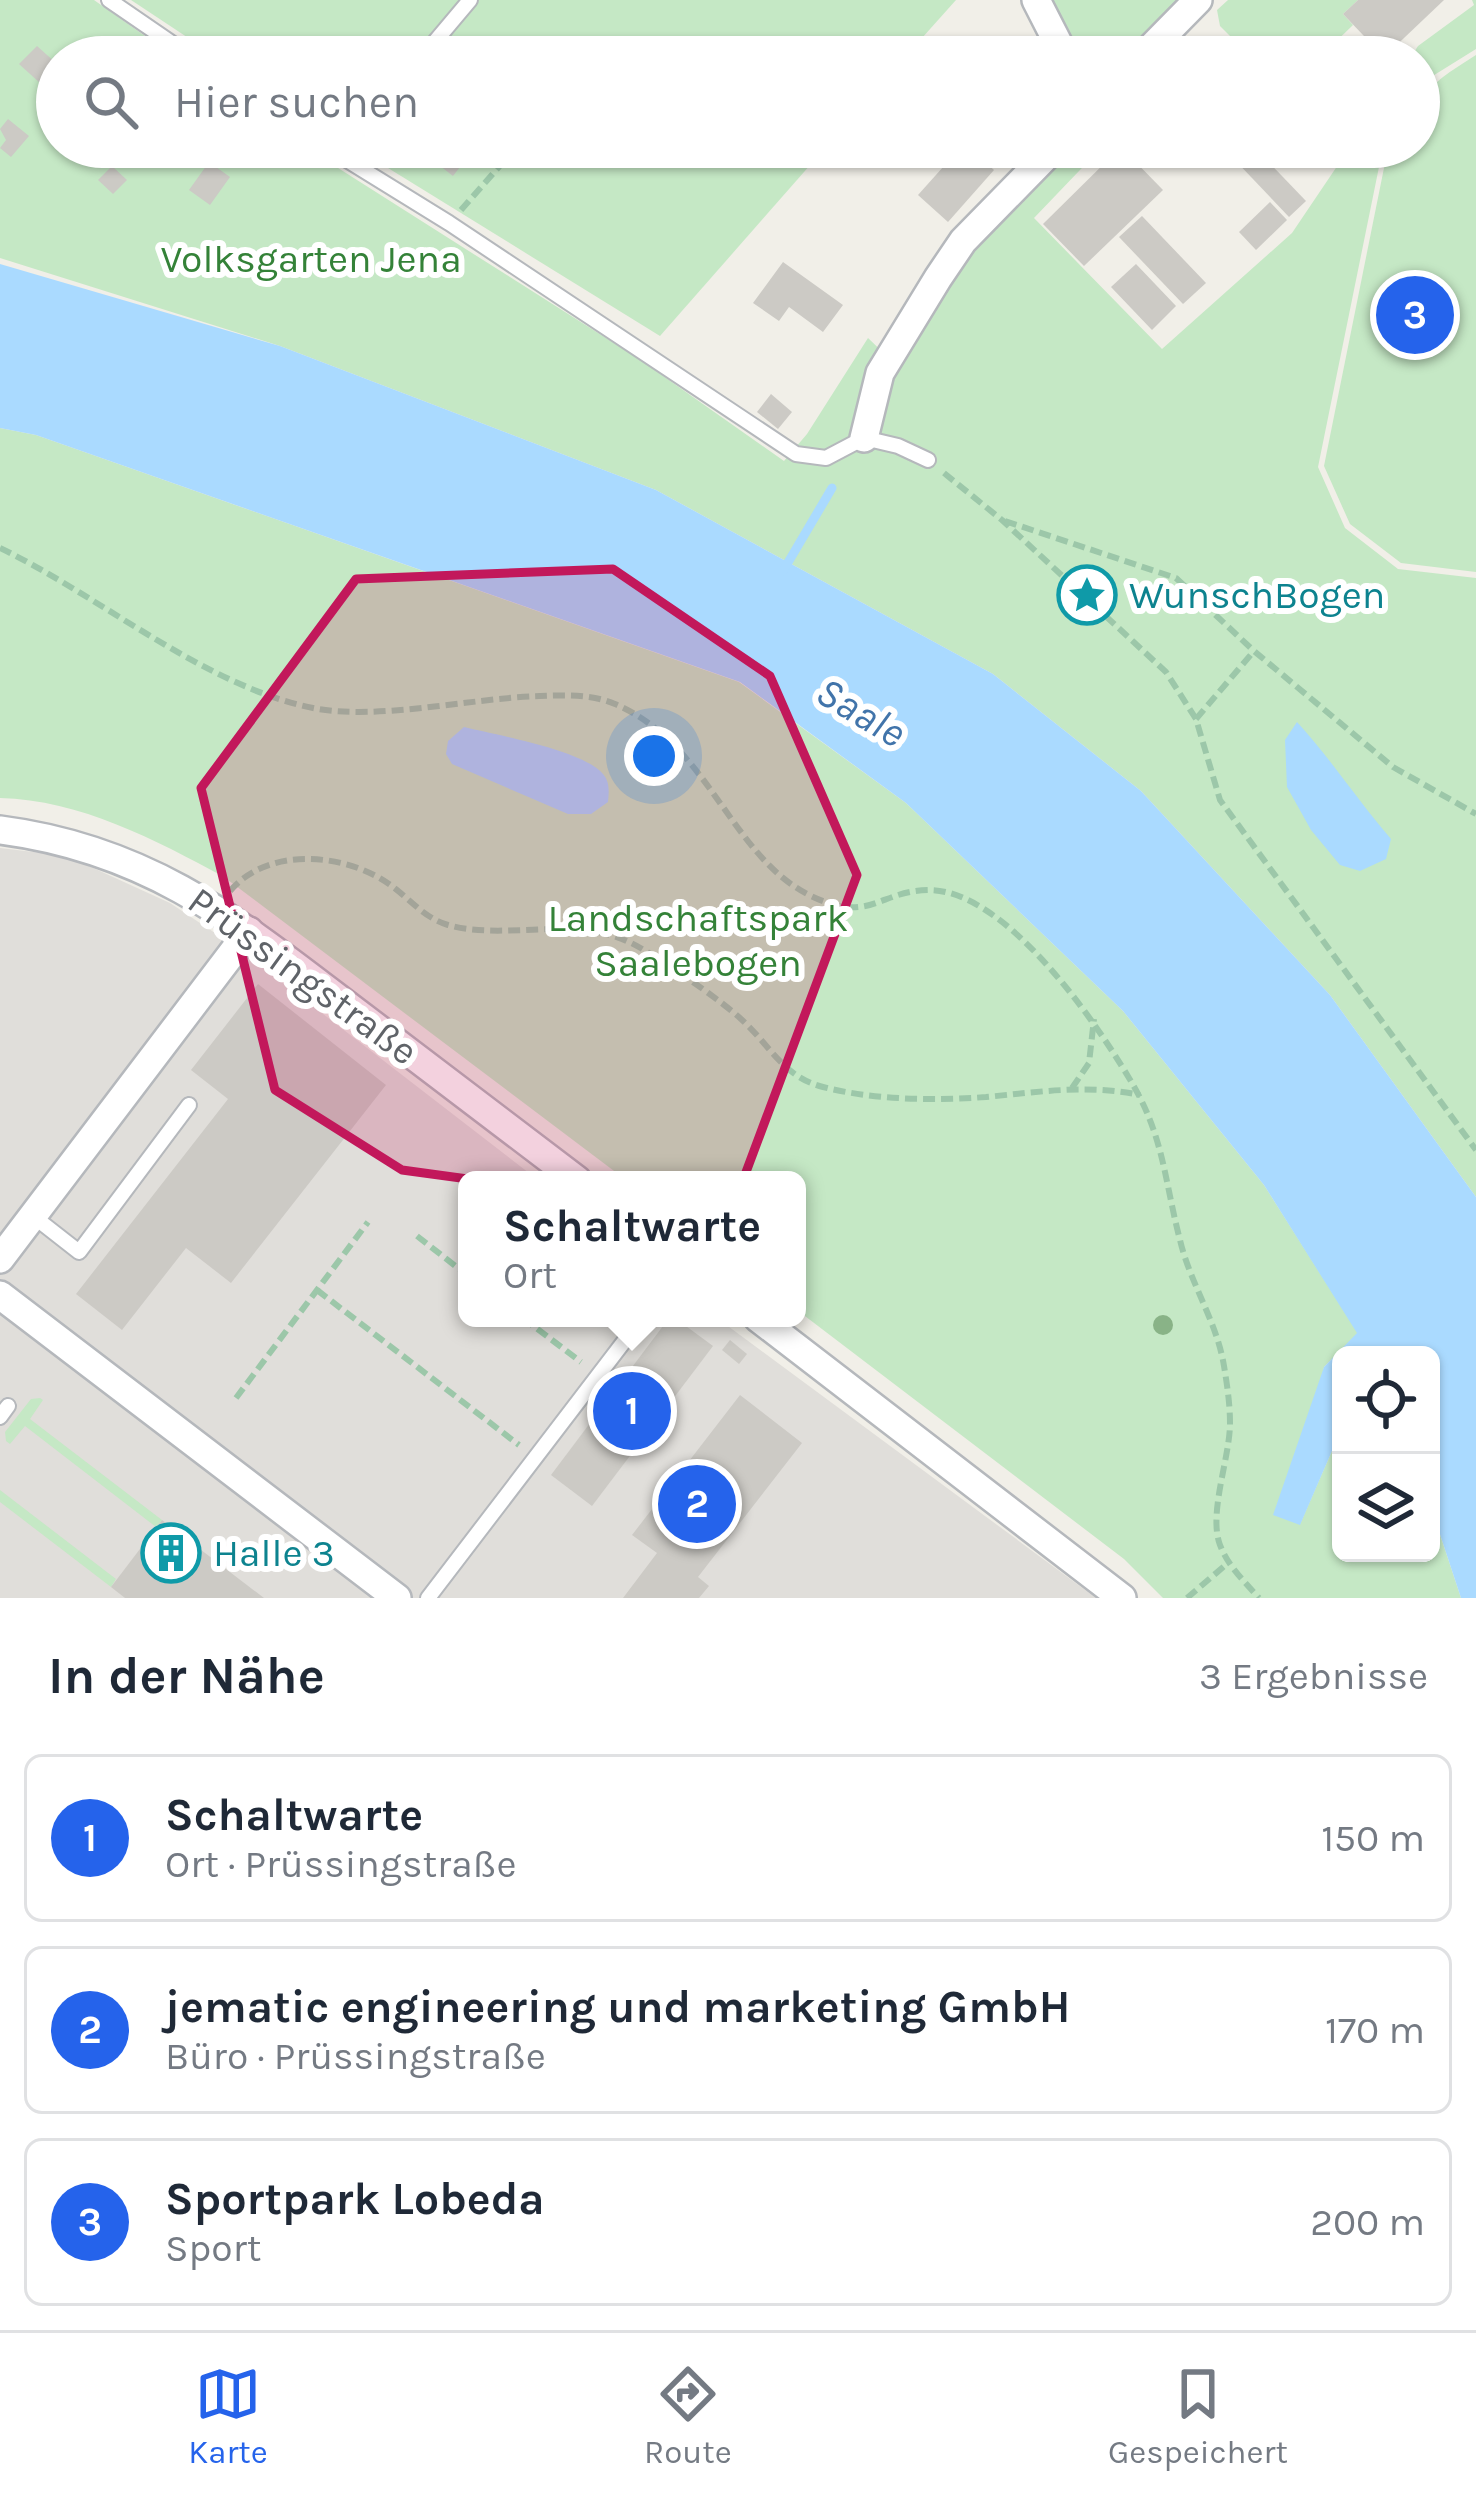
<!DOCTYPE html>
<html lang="de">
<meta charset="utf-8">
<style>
body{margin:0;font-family:Karla,sans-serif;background:#f2f2f3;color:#1f2937}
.controls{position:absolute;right:36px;bottom:36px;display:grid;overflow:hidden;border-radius:18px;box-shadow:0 3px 9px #0004}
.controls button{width:108px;height:108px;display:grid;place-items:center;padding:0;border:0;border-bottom:3px solid #e0e1e3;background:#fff;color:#1f2937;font:60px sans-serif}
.you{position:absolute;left:654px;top:756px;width:42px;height:42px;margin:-30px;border:9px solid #fff;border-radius:50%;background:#1a73e8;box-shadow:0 0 0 18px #1a73e833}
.badge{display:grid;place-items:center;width:78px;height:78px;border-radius:50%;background:#2563eb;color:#fff;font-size:39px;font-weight:700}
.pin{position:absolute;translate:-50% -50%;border:6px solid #fff;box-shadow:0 3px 12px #0006}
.popup{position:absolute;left:458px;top:1171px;width:348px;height:156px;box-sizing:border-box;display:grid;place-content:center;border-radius:18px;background:#fff;filter:drop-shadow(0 3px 9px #0005);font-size:39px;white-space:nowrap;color:#747a83}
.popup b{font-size:45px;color:#1f2937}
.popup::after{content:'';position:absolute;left:50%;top:100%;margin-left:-24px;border:24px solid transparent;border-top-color:#fff}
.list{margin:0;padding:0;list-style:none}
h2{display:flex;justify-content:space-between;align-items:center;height:156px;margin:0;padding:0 48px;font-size:51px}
h2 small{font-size:39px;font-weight:400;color:#747a83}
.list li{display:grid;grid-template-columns:78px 1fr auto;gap:36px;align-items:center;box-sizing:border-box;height:168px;margin:0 24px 24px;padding:0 24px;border:3px solid #e0e1e3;border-radius:18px}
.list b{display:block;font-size:45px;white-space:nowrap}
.list p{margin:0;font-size:39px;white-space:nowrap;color:#747a83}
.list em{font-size:39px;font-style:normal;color:#747a83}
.icon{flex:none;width:66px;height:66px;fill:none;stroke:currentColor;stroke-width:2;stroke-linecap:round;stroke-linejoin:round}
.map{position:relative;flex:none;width:1476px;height:1598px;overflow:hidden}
.search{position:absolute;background:#fff;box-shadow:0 3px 9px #0004;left:36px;right:36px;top:36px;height:132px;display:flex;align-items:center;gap:30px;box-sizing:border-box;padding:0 42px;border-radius:66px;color:#747a83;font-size:45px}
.sheet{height:732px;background:#fff}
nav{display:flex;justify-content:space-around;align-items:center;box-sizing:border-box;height:168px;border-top:3px solid #e0e1e3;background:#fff;font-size:33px;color:#747a83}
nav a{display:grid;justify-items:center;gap:6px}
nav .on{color:#2563eb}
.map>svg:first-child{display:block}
.industrial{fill:#e0deda}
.green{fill:#c5e8c5}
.water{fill:#aadaff}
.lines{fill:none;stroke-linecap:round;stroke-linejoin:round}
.stream{stroke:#aadaff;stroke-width:9}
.building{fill:#cccac5}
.lane-casing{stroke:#b5b8bc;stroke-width:18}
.street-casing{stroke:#b5b8bc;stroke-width:32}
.path{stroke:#9cc7a9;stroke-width:6;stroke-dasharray:12 6;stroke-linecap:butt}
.lane{stroke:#fff;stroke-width:14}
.street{stroke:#fff;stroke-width:27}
.tree{fill:#89b387}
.marked{fill:#c2185b;fill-opacity:0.2;stroke:#c2185b;stroke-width:9;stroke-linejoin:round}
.labels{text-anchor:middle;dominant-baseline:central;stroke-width:12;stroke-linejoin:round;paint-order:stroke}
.park-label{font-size:39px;fill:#348238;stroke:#fff}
.culture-label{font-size:39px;fill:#0d838f;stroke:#fff;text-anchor:start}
.street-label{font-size:39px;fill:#5f6368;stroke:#fff}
.water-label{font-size:42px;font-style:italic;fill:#4174aa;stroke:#fff}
</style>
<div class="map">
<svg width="1476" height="1598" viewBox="0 0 1476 1598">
<rect width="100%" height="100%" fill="#f1efe8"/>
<path class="industrial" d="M0,848L67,856L170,903L239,949L538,1180H467V1318H717L1096,1598H0Z"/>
<g class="green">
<path d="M0,0H94L175,57H57V147H305L639,359L784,461L807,434L868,338L895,364L945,281L1066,147H1102L1034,218L1162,349L1292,233L1350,147H1389L1380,162L1318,467L1345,528L1398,569L1476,578V1197L1330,995L1141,791L993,674L656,490L280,346L0,258Z"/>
<path d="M131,0H956L905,57H217Z"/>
<path d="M1042,0H1183C1151,33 1131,66 1080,55Z"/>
<path d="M1228,0H1358L1343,14L1353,25L1320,57H1251L1220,26L1217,10Z"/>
<path d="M1472,0H1476V49L1431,77L1419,97V57H1411L1418,46L1474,5Z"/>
<path d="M1476,55V572L1401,563L1350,524L1324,466L1385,163L1395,147H1419C1419,88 1428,86 1476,55Z"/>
<path d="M354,147H826L660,336Z"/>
<path d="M0,428L36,435L739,682L906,803L1123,1011L1264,1185L1358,1333L1324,1367L1300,1524L1341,1430V1553H1431V1507L1461,1598H1163L1124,1559L797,1310V1180H626L224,877C156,840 80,800 0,798Z"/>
<path d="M40,1398L43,1400L30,1419L162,1520L156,1527L25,1426L10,1444L6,1441L5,1432L31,1399Z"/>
<path d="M0,1490L116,1579L111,1587L0,1502Z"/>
</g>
<g class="water">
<path d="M0,264L280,346L656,490L993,674L1141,791L1330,995L1476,1197V1598H1461L1431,1507V1355H1341V1430L1300,1525L1273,1515L1324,1367L1357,1333L1264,1185L1123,1011L906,803L740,682L36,435L0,428Z"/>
<path d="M1297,722C1331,759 1358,801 1391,839L1386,859L1360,871L1340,865L1311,830L1287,787L1285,740Z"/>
<path d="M464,727C496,735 583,750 603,774C610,782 609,792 608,802L591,814H568L452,764L446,754L448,741Z"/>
</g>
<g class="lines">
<path class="stream" d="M783,571L832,488"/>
</g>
<g class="building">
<path d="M1358,0H1444L1384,57L1343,14Z"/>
<path d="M37,46L57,64L40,83L19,64Z"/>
<path d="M8,119L29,136L11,157L0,148L6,140L0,129Z"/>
<path d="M446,147H461L470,154L453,176L435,162Z"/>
<path d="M961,147H968L994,170L948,222L918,195Z"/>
<path d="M1121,147L1163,190L1084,266L1043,224Z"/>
<path d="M1240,147H1254L1306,201L1289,217L1231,156Z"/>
<path d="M209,162L230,177L210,205L189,190Z"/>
<path d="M112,166L127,180L113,194L98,180Z"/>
<path d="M1270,202L1287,220L1256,250L1239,232Z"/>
<path d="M1142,216L1206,283L1183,304L1119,237Z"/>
<path d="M783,262L843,305L823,332L789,307L779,321L753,303Z"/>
<path d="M1136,264L1176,306L1152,330L1111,287Z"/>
<path d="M771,394L792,412L778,429L757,412Z"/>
<path d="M258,984L386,1085L231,1283L186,1248L122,1330L76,1294L228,1099L191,1070Z"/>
<path d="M669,1318H675L713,1346L592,1506L551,1475Z"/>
<path d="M730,1340L747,1354L739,1364L722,1350Z"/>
<path d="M740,1395L802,1443L698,1577L709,1586L699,1598H623L657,1553L632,1535Z"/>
<path d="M162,1520L264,1598H125L111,1587Z"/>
</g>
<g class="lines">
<defs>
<g id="lane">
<path d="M109,0L192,57"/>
<path d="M422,57L470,0"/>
<path d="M326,147L449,223L796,454L826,458L864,438L898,446L928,460"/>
<path d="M33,1216L79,1252L189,1105"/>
<path d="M0,1417L8,1406"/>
<path d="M428,1598L642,1318"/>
</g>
<g id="street">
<path d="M1036,0L1059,45L1070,57"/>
<path d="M1142,57L1198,0"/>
<path d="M864,438L880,373L938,278L963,241L1055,147"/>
<path d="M0,830C155,850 244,927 364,1018C435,1072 506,1126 577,1180"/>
<path d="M0,1259L249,931"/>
<path d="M0,1295L397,1598"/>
<path d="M758,1318L1122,1598"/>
</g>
</defs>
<use href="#lane" class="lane-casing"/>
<use href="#street" class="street-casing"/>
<g class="path">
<path d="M461,210L504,161L489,147"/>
<path d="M944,473L1002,520L1166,672L1196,719L1220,800L1476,1150"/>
<path d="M1005,521L1176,578L1254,651L1393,767L1476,814"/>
<path d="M0,548C100,596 204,686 313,708C376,721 472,698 540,696C565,695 592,694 615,704C709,744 730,855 809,895C870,925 878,891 928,890C1004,889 1094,1019 1129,1078C1164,1135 1164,1179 1180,1240C1190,1283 1217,1322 1224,1366C1227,1384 1230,1404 1230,1423C1230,1458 1208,1513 1220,1545C1228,1566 1244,1581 1259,1598"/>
<path d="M1196,719L1254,651"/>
<path d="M230,891C268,846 345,853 389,884C409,898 424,918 448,925C506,941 572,915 629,942C652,952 722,1001 741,1019C770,1045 783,1077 823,1087C874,1100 934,1101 986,1097C1039,1092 1087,1084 1140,1095"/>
<path d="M1072,1088L1089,1063L1094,1019"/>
<path d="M417,1236L467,1275"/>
<path d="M317,1290L519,1445"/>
<path d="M523,1318L581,1362"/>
<path d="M236,1398L368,1222"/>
<path d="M1187,1598L1228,1563"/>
</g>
<use href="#lane" class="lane"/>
<use href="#street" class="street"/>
</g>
<circle class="tree" cx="1163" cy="1325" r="10"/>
<path class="marked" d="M613,569L770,676L857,875L730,1215L402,1170L275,1090L201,788L356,579Z"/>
<defs>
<symbol id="sight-ring" viewBox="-11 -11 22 22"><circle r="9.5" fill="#fff" stroke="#0f9aa8" stroke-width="1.5"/><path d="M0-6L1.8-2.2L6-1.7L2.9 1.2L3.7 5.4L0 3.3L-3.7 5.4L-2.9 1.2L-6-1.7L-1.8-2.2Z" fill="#0f9aa8"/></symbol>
<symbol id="building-ring" viewBox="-11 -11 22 22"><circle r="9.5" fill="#fff" stroke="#0f9aa8" stroke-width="1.5"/><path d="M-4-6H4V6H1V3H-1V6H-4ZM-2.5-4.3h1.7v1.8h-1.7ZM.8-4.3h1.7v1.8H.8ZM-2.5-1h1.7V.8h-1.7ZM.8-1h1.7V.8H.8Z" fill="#0f9aa8"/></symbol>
</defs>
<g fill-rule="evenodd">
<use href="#sight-ring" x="1054" y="562" width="66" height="66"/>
<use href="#building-ring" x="138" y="1520" width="66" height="66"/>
</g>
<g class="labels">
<g class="park-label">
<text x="311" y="259">Volksgarten Jena</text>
<text x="698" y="918">Landschaftspark<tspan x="698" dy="45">Saalebogen</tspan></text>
</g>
<g class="culture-label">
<text x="1129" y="595">WunschBogen</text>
<text x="213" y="1553">Halle 3</text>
</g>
<g class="street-label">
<text transform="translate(303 976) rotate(36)">Prüssingstraße</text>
</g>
<g class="water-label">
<text transform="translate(861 712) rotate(31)">Saale</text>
</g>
</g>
</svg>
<div class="controls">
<button><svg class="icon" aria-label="locate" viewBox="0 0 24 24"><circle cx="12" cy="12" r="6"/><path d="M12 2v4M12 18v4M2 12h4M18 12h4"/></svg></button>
<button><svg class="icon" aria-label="layers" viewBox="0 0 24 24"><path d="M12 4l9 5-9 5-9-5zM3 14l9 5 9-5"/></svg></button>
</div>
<div class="you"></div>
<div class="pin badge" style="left:632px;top:1411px">1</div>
<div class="popup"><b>Schaltwarte</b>Ort</div>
<div class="pin badge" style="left:697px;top:1504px">2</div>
<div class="pin badge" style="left:1415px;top:315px">3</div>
<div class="search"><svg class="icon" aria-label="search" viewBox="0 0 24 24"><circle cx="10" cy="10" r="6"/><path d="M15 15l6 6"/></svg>Hier suchen</div>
</div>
<section class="sheet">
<h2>In der Nähe<small>3 Ergebnisse</small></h2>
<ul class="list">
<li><span class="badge">1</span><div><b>Schaltwarte</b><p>Ort · Prüssingstraße</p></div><em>150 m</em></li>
<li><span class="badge">2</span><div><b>jematic engineering und marketing GmbH</b><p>Büro · Prüssingstraße</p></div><em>170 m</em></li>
<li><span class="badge">3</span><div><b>Sportpark Lobeda</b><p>Sport</p></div><em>200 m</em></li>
</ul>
</section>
<nav>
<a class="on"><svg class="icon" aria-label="map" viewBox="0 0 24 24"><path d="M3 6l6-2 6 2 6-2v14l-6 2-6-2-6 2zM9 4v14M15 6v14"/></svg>Karte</a>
<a><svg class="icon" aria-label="directions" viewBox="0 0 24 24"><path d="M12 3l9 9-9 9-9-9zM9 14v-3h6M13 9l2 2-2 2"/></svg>Route</a>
<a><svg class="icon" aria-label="saved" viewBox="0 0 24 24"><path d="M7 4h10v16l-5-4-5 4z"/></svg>Gespeichert</a>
</nav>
